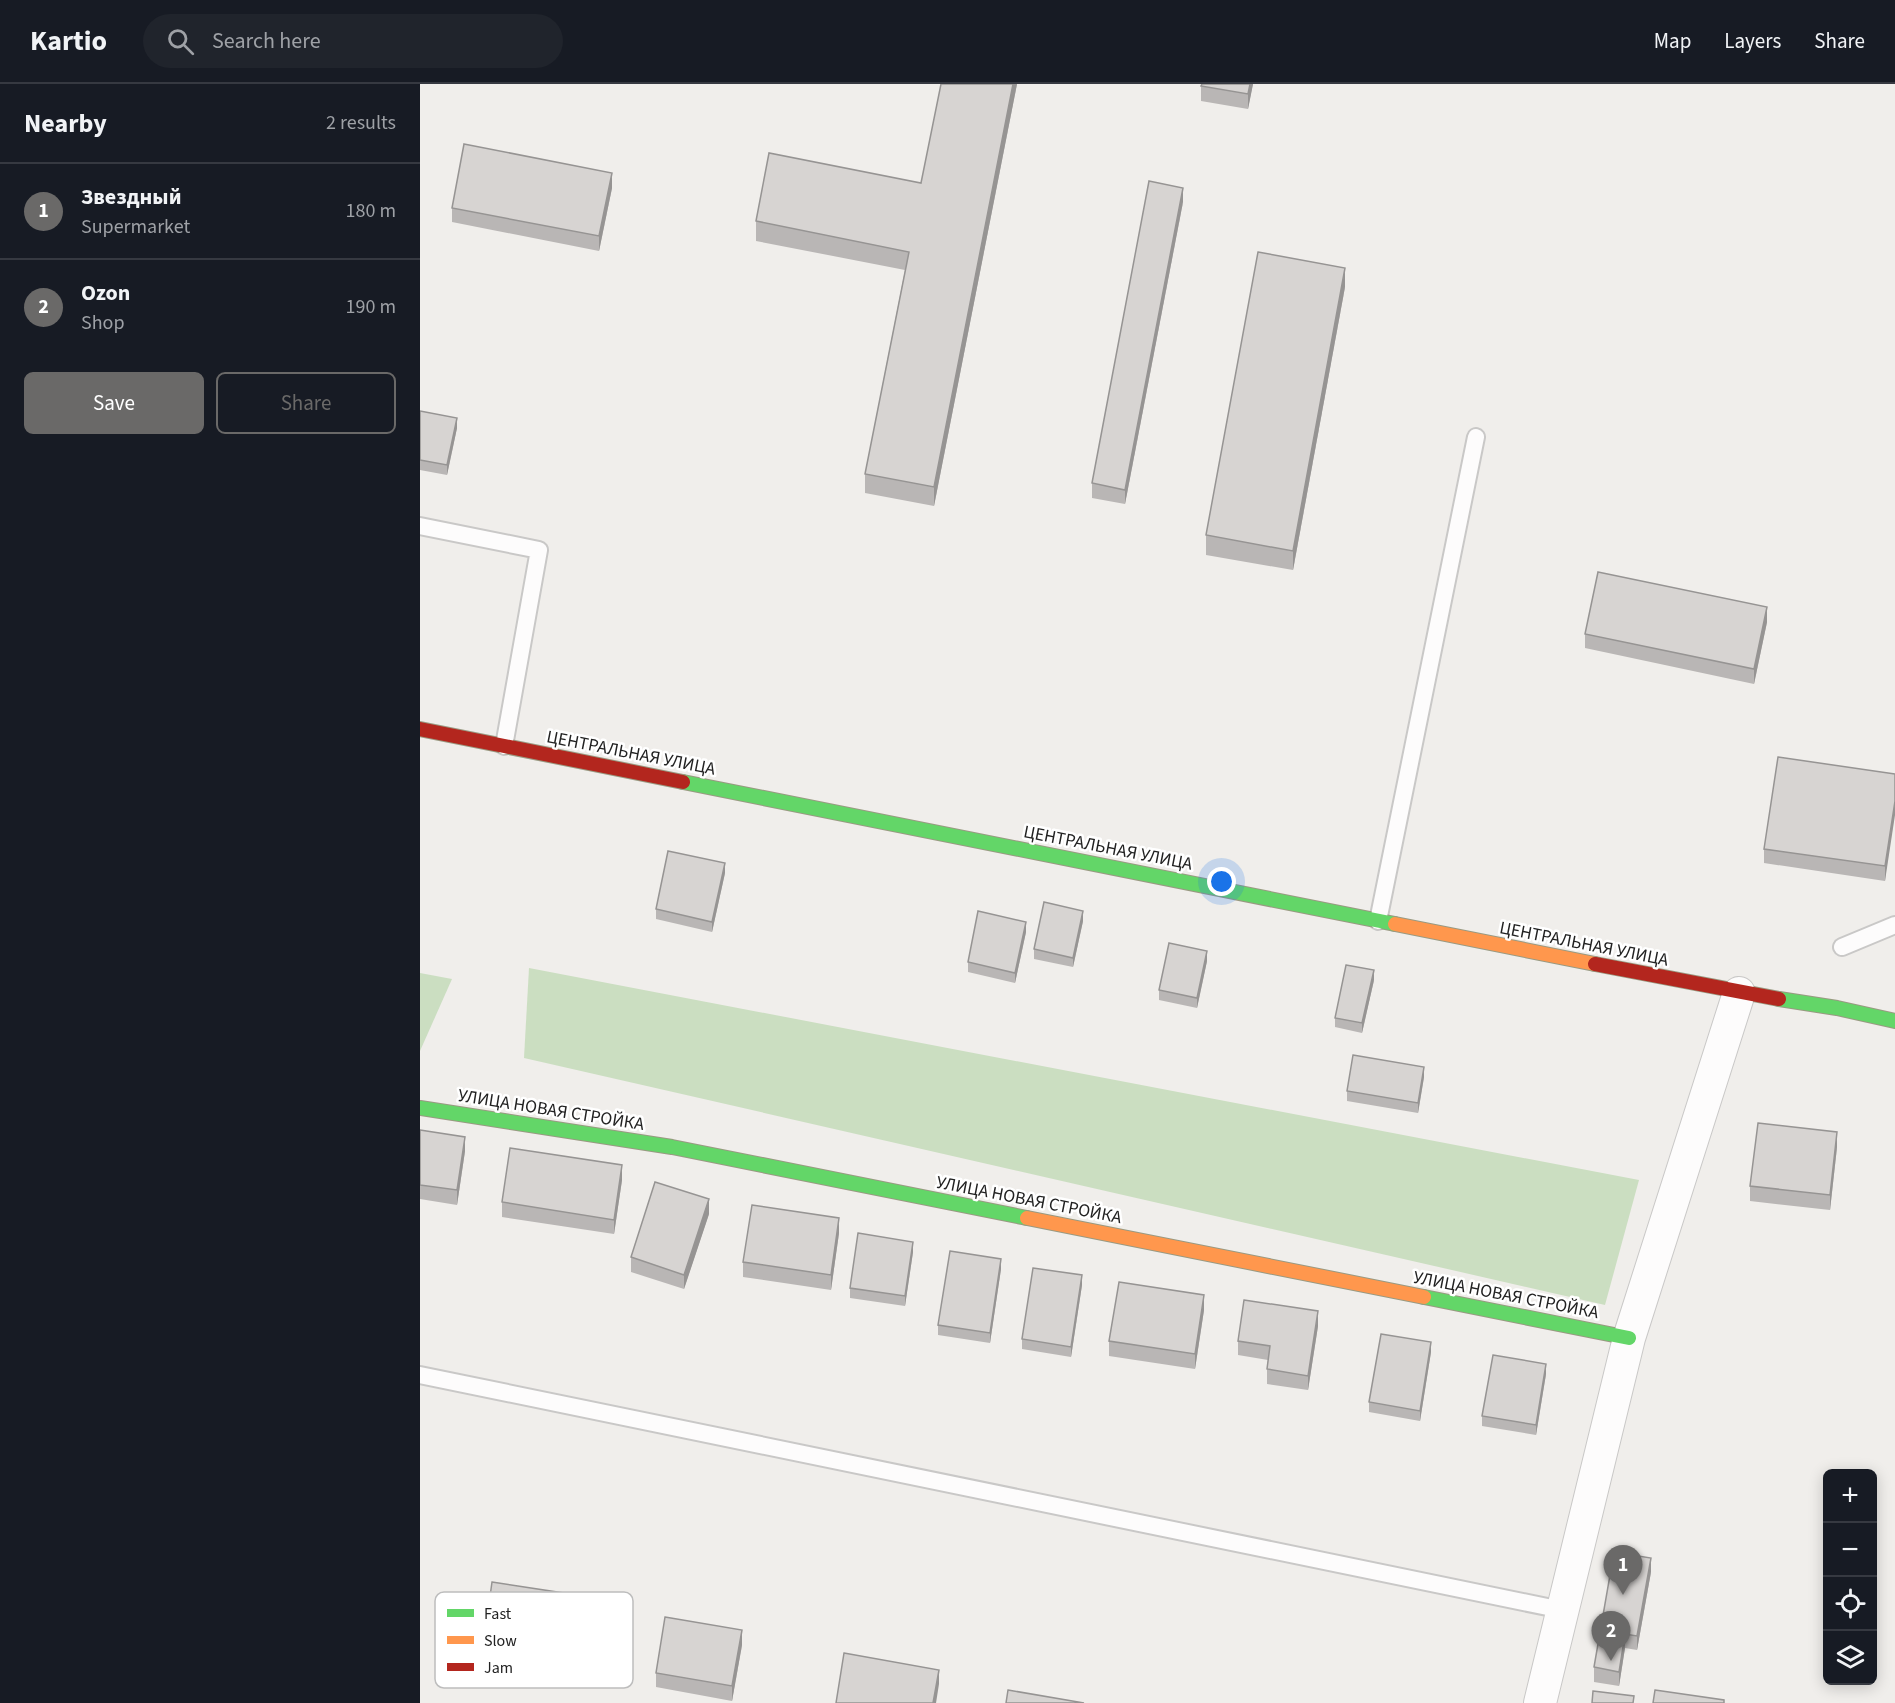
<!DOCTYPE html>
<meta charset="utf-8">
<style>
body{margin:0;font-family:"Source Sans 3",sans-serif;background:#20242c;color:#f1f3f6}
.controls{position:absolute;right:18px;bottom:18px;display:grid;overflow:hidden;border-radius:9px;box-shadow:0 3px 15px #0003}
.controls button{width:54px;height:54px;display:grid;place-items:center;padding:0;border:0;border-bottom:2px solid #363941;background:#171b24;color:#f1f3f6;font:30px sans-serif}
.you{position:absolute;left:802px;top:798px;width:21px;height:21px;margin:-15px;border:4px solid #fff;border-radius:50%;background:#1a73e8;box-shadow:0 0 0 9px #1a73e833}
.badge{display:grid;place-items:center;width:39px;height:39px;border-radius:50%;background:#6a6968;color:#fff;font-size:20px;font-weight:700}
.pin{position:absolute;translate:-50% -50px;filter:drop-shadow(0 2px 3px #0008)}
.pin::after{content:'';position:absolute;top:32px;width:21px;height:18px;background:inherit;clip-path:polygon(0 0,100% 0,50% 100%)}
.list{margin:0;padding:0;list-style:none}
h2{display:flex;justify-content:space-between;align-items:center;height:78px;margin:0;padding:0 24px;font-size:26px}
h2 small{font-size:20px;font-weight:400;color:#9ea1a6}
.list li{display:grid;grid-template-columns:39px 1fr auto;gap:18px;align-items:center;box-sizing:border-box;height:96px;padding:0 24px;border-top:2px solid #363941}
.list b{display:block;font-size:22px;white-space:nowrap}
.list p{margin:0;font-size:20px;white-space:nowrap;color:#9ea1a6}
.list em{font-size:20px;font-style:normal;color:#9ea1a6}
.actions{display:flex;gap:12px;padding:18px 24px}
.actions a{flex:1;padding:14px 0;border:2px solid #6a6968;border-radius:9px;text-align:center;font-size:21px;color:#6a6968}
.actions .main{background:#6a6968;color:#fff}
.icon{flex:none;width:33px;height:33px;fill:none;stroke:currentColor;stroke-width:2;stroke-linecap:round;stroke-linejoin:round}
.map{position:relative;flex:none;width:1475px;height:1619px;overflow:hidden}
header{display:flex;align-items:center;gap:36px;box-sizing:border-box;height:84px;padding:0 30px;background:#171b24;border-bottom:2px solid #363941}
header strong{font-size:28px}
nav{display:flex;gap:33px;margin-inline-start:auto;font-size:21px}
.search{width:420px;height:54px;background:#20242c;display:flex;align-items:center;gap:15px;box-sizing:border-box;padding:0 21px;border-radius:33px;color:#9ea1a6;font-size:22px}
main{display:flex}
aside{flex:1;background:#171b24}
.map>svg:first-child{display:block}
.forest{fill:#cbdec1}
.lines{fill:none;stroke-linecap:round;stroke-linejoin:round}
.lane-casing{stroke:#c9c8c7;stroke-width:20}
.street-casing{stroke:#c9c8c7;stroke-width:34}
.fast-casing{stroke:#999a82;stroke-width:16}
.slow-casing{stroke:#999a82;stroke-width:16}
.jam-casing{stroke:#999a82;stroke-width:16}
.lane{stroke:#fdfcfc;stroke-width:16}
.street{stroke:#fdfcfc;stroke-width:32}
.fast{stroke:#63d668;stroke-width:14}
.slow{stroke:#ff974d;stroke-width:14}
.jam{stroke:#b3261e;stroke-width:14}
.wall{fill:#b9b6b5}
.shaded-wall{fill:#969493}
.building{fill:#d7d4d2;stroke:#969493;stroke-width:1.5}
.labels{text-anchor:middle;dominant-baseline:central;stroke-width:5;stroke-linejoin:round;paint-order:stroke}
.street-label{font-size:18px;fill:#222;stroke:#fff}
.key{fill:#fff;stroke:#bdbdbd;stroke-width:1.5}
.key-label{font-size:16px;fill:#222}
</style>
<header>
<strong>Kartio</strong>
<div class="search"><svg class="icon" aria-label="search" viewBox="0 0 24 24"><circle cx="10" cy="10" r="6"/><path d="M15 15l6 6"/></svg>Search here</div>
<nav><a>Map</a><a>Layers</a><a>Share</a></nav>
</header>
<main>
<aside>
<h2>Nearby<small>2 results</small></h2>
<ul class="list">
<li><span class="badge">1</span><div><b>Звездный</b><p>Supermarket</p></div><em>180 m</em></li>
<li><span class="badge">2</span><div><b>Ozon</b><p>Shop</p></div><em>190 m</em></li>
</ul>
<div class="actions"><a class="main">Save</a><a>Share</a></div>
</aside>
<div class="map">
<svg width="1475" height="1619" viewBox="0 0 1475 1619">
<rect width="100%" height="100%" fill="#f0eeeb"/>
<g class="forest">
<path d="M109,884L1219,1096L1185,1221L104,974Z"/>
<path d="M0,889L32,895L0,967Z"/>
</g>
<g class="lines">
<defs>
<g id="lane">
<path d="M0,442L119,466L84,662"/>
<path d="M958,837L1056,353"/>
<path d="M1422,863L1475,841"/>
<path d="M0,1291L1142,1526"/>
</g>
<path id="street" d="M1120,1619L1209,1254L1319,909"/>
<g id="fast">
<path d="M263,698L975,840"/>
<path d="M1359,915L1417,924L1475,937"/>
<path d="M0,1024L252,1063L607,1134"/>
<path d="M1004,1213L1209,1254"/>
</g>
<g id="slow">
<path d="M975,840L1175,880"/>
<path d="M607,1134L1004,1213"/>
</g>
<g id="jam">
<path d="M0,645L263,698"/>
<path d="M1175,880L1359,915"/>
</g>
</defs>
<use href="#lane" class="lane-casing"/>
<use href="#street" class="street-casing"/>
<use href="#fast" class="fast-casing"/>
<use href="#slow" class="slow-casing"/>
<use href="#jam" class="jam-casing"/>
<use href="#lane" class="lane"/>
<use href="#street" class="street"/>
<use href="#fast" class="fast"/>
<use href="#slow" class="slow"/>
<use href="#jam" class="jam"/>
</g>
<g class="wall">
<path d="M521,0H597L514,422L445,409V390L485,186L336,157V137L501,99Z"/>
<path d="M833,0L828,25L781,17V2Z"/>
<path d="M192,104L179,167L32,138V124Z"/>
<path d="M763,118L705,420L672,414V399Z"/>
<path d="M925,203L873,486L786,471V451Z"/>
<path d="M0,327L37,344L27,391L0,386Z"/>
<path d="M1347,538L1334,600L1165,564V550Z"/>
<path d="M1475,690L1465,797L1344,779V765Z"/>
<path d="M305,789L292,848L236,835V825Z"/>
<path d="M663,837L653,883L614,875V865Z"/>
<path d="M606,848L595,899L548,888V878Z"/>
<path d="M787,877L777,924L739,916V906Z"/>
<path d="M954,896L942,949L915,943V934Z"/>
<path d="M1004,993L998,1029L927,1017V1007Z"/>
<path d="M0,1046L45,1067L37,1121L0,1115Z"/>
<path d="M1417,1063L1410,1126L1330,1117V1102Z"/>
<path d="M202,1096L194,1150L82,1133V1118Z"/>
<path d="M289,1130L264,1205L211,1188V1173Z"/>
<path d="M419,1149L411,1206L323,1193V1178Z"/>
<path d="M493,1168L485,1222L430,1214V1204Z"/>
<path d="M581,1185L570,1259L518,1251V1241Z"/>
<path d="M662,1201L651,1273L602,1265V1255Z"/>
<path d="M784,1226L775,1285L689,1272V1257Z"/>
<path d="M898,1242L888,1306L847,1300V1285L848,1276L818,1271V1257Z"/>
<path d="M1011,1268L1000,1337L949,1328V1318Z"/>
<path d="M1126,1290L1116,1351L1062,1342V1332Z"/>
<path d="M1231,1488L1217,1566L1205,1564L1199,1602L1174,1598V1583Z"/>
<path d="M150,1524L142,1581L64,1570V1556Z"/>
<path d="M322,1561L312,1617L236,1603V1589Z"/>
</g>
<g class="shaded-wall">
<path d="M593,0H597L514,422V403Z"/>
<path d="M830,0H833L828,25V10Z"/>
<path d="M192,89V104L179,167V152Z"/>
<path d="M763,104V118L705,420V406Z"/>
<path d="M925,184V203L873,486V467Z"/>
<path d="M37,334V344L27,391V381Z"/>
<path d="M1347,523V538L1334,600V585Z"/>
<path d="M1475,717V731L1465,797V782Z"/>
<path d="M305,779V789L292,848V838Z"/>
<path d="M663,827V837L653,883V874Z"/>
<path d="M606,838V848L595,899V889Z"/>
<path d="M787,867V877L777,924V914Z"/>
<path d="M954,886V896L942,949V939Z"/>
<path d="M1004,983V993L998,1029V1019Z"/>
<path d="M1417,1048V1063L1410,1126V1111Z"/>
<path d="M45,1053V1067L37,1121V1106Z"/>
<path d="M202,1081V1096L194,1150V1136Z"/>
<path d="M289,1115V1130L264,1205V1191Z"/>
<path d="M419,1134V1149L411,1206V1191Z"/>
<path d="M493,1158V1168L485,1222V1212Z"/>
<path d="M581,1175V1185L570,1259V1249Z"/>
<path d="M662,1191V1201L651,1273V1263Z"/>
<path d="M784,1211V1226L775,1285V1270Z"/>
<path d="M898,1227V1242L888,1306V1292Z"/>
<path d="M1011,1258V1268L1000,1337V1327Z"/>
<path d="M1126,1280V1290L1116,1351V1341Z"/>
<path d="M1231,1474V1488L1217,1566V1552Z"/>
<path d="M150,1510V1524L142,1581V1567Z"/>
<path d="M322,1546V1561L312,1617V1602Z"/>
<path d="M1205,1550V1564L1199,1602V1588Z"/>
<path d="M519,1586V1600L516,1619H513Z"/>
</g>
<g class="building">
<path d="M521,0H593L514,403L445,390L489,168L336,137L349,69L501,99Z"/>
<path d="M782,0H830L828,10L781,2Z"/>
<path d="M44,60L192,89L179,152L32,124Z"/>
<path d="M729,97L763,104L705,406L672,399Z"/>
<path d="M838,168L925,184L873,467L786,451Z"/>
<path d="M0,327L37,334L27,381L0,376Z"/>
<path d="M1178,488L1347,523L1334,585L1165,550Z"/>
<path d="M1358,673L1475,690V717L1465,782L1344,765Z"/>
<path d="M248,767L305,779L292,838L236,825Z"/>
<path d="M624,818L663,827L653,874L614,865Z"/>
<path d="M558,827L606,838L595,889L548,878Z"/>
<path d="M749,859L787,867L777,914L739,906Z"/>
<path d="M926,881L954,886L942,939L915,934Z"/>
<path d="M933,971L1004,983L998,1019L927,1007Z"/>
<path d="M1338,1039L1417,1048L1410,1111L1330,1102Z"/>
<path d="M0,1046L45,1053L37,1106L0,1101Z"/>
<path d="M90,1064L202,1081L194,1136L82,1118Z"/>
<path d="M235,1098L289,1115L264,1191L211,1173Z"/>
<path d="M332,1121L419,1134L411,1191L323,1178Z"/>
<path d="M438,1149L493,1158L485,1212L430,1204Z"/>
<path d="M530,1167L581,1175L570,1249L518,1241Z"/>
<path d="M613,1184L662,1191L651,1263L602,1255Z"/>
<path d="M699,1198L784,1211L775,1270L689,1257Z"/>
<path d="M824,1216L898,1227L888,1292L847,1285L850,1262L818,1257Z"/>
<path d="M961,1250L1011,1258L1000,1327L949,1318Z"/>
<path d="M1073,1271L1126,1280L1116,1341L1062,1332Z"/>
<path d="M1194,1468L1231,1474L1217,1552L1205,1550L1199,1588L1174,1583Z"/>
<path d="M72,1498L150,1510L142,1567L64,1556Z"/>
<path d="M245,1533L322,1546L312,1602L236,1589Z"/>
<path d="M424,1569L519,1586L513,1619H416Z"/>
<path d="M588,1606L664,1619H586Z"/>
<path d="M1235,1606L1304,1616V1619H1233Z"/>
<path d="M1173,1607L1214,1612L1213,1619H1172Z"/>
</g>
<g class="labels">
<g class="street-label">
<text transform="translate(211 669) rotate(11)">ЦЕНТРАЛЬНАЯ УЛИЦА</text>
<text transform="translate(688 764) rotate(11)">ЦЕНТРАЛЬНАЯ УЛИЦА</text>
<text transform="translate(1164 860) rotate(11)">ЦЕНТРАЛЬНАЯ УЛИЦА</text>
<text transform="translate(131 1026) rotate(9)">УЛИЦА НОВАЯ СТРОЙКА</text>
<text transform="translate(609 1116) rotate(11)">УЛИЦА НОВАЯ СТРОЙКА</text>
<text transform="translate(1086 1211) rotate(11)">УЛИЦА НОВАЯ СТРОЙКА</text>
</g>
</g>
<rect x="15" y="1508" width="198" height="96" rx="9" class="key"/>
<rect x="27" y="1525" width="27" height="8" fill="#63d668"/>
<rect x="27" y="1552" width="27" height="8" fill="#ff974d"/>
<rect x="27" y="1579" width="27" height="8" fill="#b3261e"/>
<g class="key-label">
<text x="64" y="1535">Fast</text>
<text x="64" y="1562">Slow</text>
<text x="64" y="1589">Jam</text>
</g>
</svg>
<div class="controls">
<button>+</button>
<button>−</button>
<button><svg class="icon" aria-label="locate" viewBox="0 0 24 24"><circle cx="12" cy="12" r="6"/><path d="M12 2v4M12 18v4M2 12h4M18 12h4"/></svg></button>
<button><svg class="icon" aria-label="layers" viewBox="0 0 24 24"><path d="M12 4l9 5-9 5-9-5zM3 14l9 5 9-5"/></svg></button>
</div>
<div class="you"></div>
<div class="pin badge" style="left:1203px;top:1511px">1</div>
<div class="pin badge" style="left:1191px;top:1577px">2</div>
</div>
</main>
